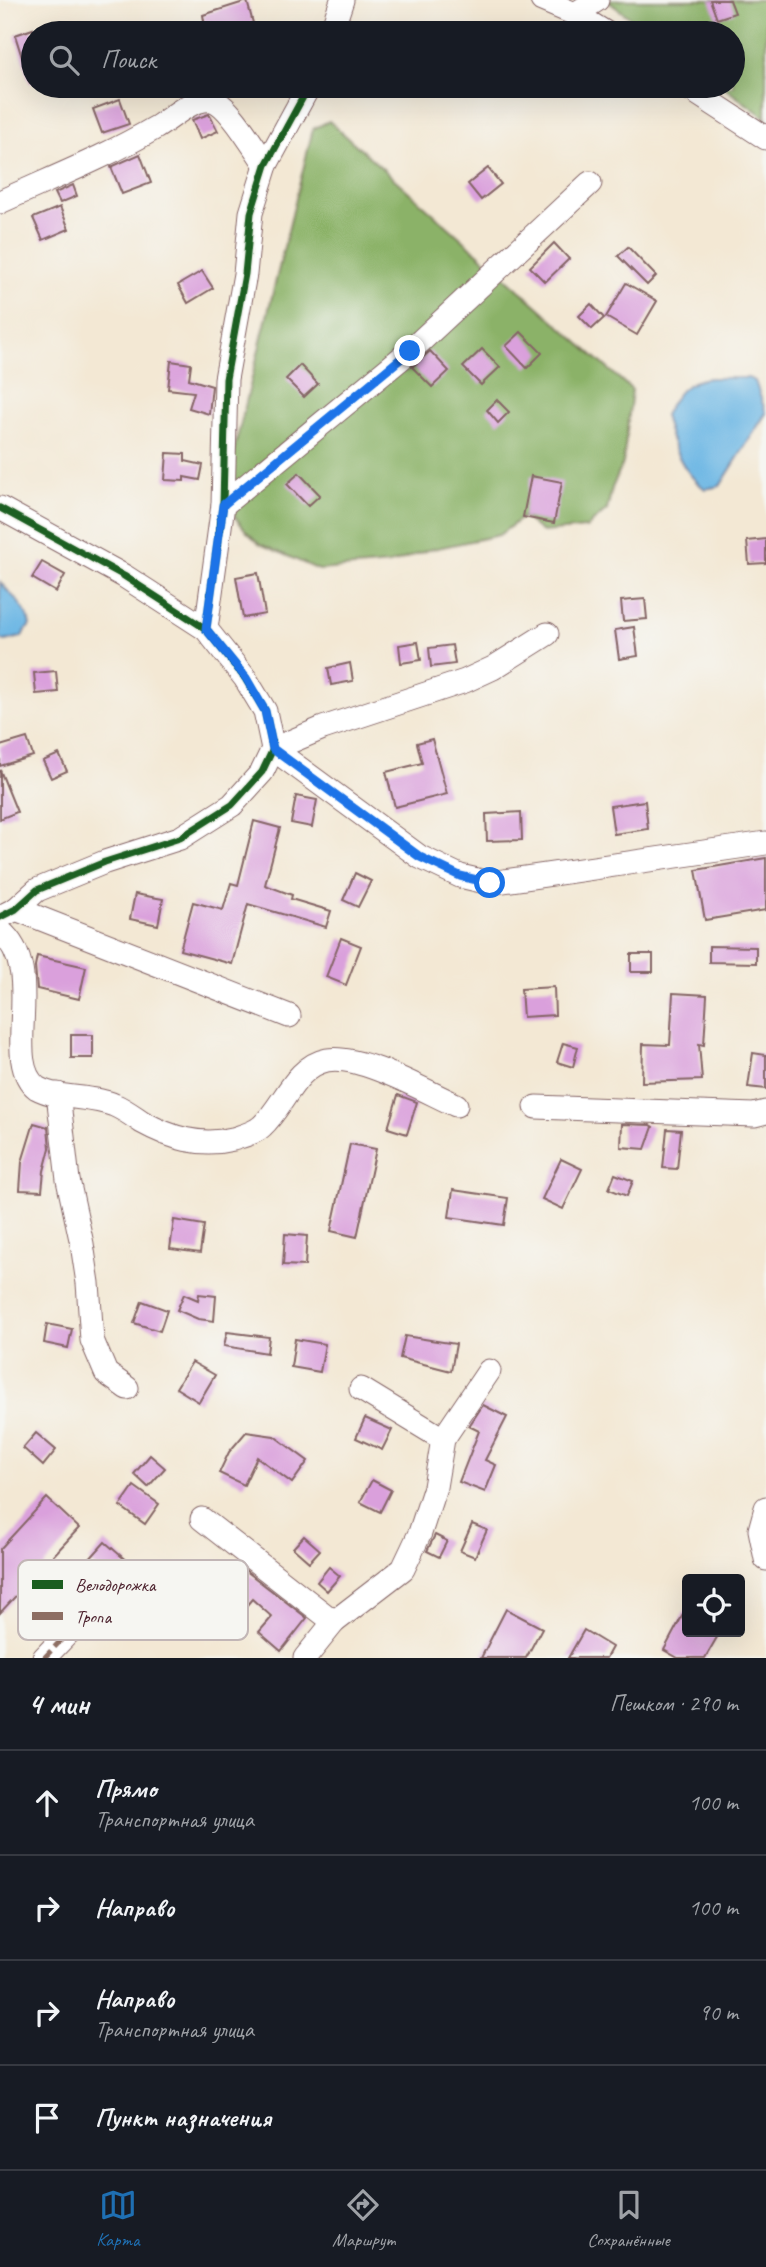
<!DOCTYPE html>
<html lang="ru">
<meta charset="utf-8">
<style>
body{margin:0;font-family:Caveat,sans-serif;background:#242831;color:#f1f3f6}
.controls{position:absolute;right:21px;bottom:21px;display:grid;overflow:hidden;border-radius:7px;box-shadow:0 7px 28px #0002}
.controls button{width:63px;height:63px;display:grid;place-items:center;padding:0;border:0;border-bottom:2px solid #363941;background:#171b24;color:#f1f3f6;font:35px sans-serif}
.stop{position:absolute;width:21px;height:21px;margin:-16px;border:5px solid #1a73e8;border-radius:50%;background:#fff}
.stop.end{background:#1a73e8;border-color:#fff;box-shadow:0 2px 7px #0008}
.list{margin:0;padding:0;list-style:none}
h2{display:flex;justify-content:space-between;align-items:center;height:91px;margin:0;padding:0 28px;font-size:30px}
h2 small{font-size:23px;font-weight:400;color:#9ea1a6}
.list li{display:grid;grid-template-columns:46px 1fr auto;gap:21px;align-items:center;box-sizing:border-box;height:105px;padding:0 28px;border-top:2px solid #363941}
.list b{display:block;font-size:26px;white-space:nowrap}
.list p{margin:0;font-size:23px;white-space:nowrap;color:#9ea1a6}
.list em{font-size:23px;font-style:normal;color:#9ea1a6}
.icon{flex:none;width:38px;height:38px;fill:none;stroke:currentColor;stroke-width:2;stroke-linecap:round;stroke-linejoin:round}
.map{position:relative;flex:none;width:766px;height:1658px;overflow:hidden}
.search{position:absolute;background:#171b24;box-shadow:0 7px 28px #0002;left:21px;right:21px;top:21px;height:77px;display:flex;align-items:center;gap:18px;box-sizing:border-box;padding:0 24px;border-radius:38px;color:#9ea1a6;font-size:26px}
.sheet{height:511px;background:#171b24}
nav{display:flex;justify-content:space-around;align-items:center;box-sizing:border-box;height:98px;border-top:2px solid #363941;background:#171b24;font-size:19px;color:#9ea1a6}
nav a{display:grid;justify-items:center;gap:4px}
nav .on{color:#1f6fb2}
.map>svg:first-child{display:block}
.forest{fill:#8bb268;stroke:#6a684a;stroke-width:2}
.water{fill:#6bb6e4;stroke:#5a6a88;stroke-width:2}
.building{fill:#daa0dc}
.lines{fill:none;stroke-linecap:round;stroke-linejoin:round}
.minor-casing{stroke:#856566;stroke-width:25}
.minor{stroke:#fff;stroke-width:23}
.quiet{stroke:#8d6e63;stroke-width:5;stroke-dasharray:10 5;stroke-linecap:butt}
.cycleway-casing{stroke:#f6f6f2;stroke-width:11}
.cycleway{stroke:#1b5e20;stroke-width:7}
.route{stroke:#1a73e8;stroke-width:9}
.key{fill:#f6f6f2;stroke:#c2b6b6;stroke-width:2}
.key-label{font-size:19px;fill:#4a1f2b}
</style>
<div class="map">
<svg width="766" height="1658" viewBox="0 0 766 1658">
<rect width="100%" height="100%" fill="#f6f6f2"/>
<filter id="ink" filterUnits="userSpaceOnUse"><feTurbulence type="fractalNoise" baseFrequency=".0143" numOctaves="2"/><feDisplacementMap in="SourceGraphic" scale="14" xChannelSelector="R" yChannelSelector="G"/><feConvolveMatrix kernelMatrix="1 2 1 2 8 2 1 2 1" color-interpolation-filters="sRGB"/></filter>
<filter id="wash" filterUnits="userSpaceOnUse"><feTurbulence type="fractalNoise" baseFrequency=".00686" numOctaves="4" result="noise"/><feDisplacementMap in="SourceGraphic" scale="28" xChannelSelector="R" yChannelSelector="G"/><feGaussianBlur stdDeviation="1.57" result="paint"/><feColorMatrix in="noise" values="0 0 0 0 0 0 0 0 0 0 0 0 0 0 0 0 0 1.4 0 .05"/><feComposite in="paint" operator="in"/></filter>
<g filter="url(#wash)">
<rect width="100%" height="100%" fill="#f3e8d4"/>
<g class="forest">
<path d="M606,0H766V118L722,86H733V33H651Z"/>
<path d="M329,121L632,390L623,463L612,488L607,510L586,528L542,532L523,517L499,535L428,550L390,564L319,570L260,544L247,532L222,500L313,129Z"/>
</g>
<g class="water">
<path d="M710,378H748L755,381L766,413L720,486L705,489C681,471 671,443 664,415C676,394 685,380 710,378Z"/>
<path d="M0,582C11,595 27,607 30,625L21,637L5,641L0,639Z"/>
</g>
<g id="blocks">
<g class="building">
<path d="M710,0H730L735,13L717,19Z"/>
<path d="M247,1L253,23L222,33H206L203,15Z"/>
<path d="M33,29V83H30L15,35Z"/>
<path d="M120,99L129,124L102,133L93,109Z"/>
<path d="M209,114L218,131L200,139L192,120Z"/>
<path d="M140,154L151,183L122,194L111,167Z"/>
<path d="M488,168L501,184L481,200L468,184Z"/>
<path d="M73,185L77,196L60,203L55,193Z"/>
<path d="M60,207L69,229L43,240L33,218Z"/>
<path d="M554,243L569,259L545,282L530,267Z"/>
<path d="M628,247L656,276L647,285L618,256Z"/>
<path d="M202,271L213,288L188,303L178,285Z"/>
<path d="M626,283L657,301L637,335L606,317Z"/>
<path d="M591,304L604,318L592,329L579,316Z"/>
<path d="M521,332L542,353L527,368L506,346Z"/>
<path d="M482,349L500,367L481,385L463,367Z"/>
<path d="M430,351L449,371L432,387L412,367Z"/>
<path d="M171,361L191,364L189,379L212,386L209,414L189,408L194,392L168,389Z"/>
<path d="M300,365L318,384L304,397L286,379Z"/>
<path d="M497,400L509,412L498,423L487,410Z"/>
<path d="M167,453L185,454V461L203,465L200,480L184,477V481L165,480Z"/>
<path d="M299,473L320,495L308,506L287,484Z"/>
<path d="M531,476L562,482L554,523L523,517Z"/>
<path d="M766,539V563L749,564L747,541Z"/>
<path d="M42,562L65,575L56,592L32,578Z"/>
<path d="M258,573L265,614L243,618L236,577Z"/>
<path d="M645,599L647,619L623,621L621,601Z"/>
<path d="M634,627L638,656L619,659L615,630Z"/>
<path d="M418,642L421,660L401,663L399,645Z"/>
<path d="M452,645L455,664L431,667L429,648Z"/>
<path d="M350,663L353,681L331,685L328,668Z"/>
<path d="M56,671L58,692L36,694L34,673Z"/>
<path d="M27,738L33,756L0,766V746Z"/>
<path d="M432,739L447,794L395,807L386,772L422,763L417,743Z"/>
<path d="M59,754L67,771L51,778L43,761Z"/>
<path d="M0,770L17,812L0,819Z"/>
<path d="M296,796L317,800L312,827L291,823Z"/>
<path d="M645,801L648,829L614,834L610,806Z"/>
<path d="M521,812L522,840L487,841L486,814Z"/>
<path d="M254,821L280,828L265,885L292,895L291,899L331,911L326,927L248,904L232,964L180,950L193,902L223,910L231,883L238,885Z"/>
<path d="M766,858V910L705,920L696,870Z"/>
<path d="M355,873L371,881L358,907L343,900Z"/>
<path d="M135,894L163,899L158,925L130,919Z"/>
<path d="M341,938L361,946L346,985L326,977Z"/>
<path d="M709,946L756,947V963L709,962Z"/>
<rect x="631" y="954" width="22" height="18"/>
<path d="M37,956L86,967L79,999L37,989L35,966Z"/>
<path d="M554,987L555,1015L523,1017L521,989Z"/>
<path d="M673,993L707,995L704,1045L699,1044L702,1080L642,1082L643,1044L670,1045Z"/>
<rect x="71" y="1035" width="22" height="23"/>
<path d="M563,1043L578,1047L573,1067L557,1062Z"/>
<path d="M753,1053L766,1055V1089L748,1087Z"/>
<path d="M398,1095L417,1102L407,1134L388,1128Z"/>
<path d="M34,1123L48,1127L50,1148L44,1171L42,1191L20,1190L22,1162Z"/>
<path d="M622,1124L650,1125L653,1127L645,1149L621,1147Z"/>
<path d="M667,1129L681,1130L677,1169L663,1168Z"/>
<path d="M350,1144L376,1149L357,1237L331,1231Z"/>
<path d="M561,1159L582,1169L563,1209L542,1199Z"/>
<path d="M615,1174L633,1181L627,1196L609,1189Z"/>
<path d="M453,1190L508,1198L504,1225L449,1217Z"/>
<path d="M174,1220L204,1225L200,1253L170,1249Z"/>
<path d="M285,1234L307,1236L305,1266L283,1265Z"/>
<path d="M184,1294L198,1300L199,1294L216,1296L214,1321L198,1319L177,1310Z"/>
<path d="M142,1301L167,1310L160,1331L134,1323Z"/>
<path d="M47,1324L72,1329L68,1348L44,1343Z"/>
<path d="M227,1332L269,1337L267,1353L224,1346Z"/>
<path d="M405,1336L456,1344L451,1371L400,1358Z"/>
<path d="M295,1339L325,1344L320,1372L291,1367Z"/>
<path d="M192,1362L215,1375L199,1402L176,1388Z"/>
<path d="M483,1405L507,1417L485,1460L496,1465L485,1492L459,1482L479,1431L469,1426Z"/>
<path d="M365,1418L392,1430L382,1450L356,1438Z"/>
<path d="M246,1432L274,1436L308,1461L292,1483L257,1457L244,1485L219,1473L229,1452Z"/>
<path d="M36,1433L56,1450L43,1466L23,1448Z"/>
<path d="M150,1455L165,1468L148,1487L134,1474Z"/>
<path d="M372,1480L391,1490L380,1512L360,1502Z"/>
<path d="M134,1486L159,1504L145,1524L120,1506Z"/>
<path d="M47,1498L79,1528L0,1613V1549Z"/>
<path d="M472,1524L487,1530L475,1557L460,1551Z"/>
<path d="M435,1535L447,1541L439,1557L427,1551Z"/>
<path d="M304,1536L320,1550L309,1562L293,1548Z"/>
<path d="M105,1542L128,1562L122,1569H112L104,1575L88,1561Z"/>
<path d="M237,1564L307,1618L281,1651L259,1632L272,1617L252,1599L234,1620L216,1605L237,1581L228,1574Z"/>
<path d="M329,1567L340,1576L327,1591L317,1582Z"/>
<path d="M687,1607V1632H720L705,1658H678L664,1650Z"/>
<path d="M506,1609L542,1628L526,1658H481Z"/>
<path d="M584,1630L612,1647L606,1658H568Z"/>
</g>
</g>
</g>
<g filter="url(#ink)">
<use href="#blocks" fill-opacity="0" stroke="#856566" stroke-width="2"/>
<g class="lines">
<defs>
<g id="minor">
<path d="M542,0L575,14L606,33"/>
<path d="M575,14L597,0"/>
<path d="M331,33L342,0"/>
<path d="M686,86L766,138"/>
<path d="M0,202C52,178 106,157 155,128C171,119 192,97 212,100C229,104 256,151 266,165"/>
<path d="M223,505L410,351L590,183"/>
<path d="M0,508L124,576L206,629L245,678L265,711L273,749L262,772L232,805L180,838L105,862L37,890L16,909L0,917"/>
<path d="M206,629L223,505L226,379L245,274L251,213L266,165L309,86"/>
<path d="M273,749L420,857L460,876L490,883L766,843"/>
<path d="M273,749L323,728L465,681L493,668L547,634"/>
<path d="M16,909L289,1016"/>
<path d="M0,931C48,970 0,1060 37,1088C59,1100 91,1095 114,1105C124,1109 133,1116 142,1122C171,1138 200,1147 233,1139C242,1136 255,1133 262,1126C284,1106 295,1066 327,1060C360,1054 425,1091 456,1105"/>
<path d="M58,1094L68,1180L82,1244L88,1283L92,1340L106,1373L127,1388"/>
<path d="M536,1107L754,1115L766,1112"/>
<path d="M361,1389L443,1439"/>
<path d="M766,1508L760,1530L766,1559"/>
<path d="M202,1519L334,1622"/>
<path d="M44,1658L117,1582"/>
<path d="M305,1658L334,1622L403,1569L420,1533L435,1487L443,1439L489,1371"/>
</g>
</defs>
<use href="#minor" class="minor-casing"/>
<use href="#minor" class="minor"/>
<path class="quiet" d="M44,1658L117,1582"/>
<defs>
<g id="cycleway">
<path d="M0,508L124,576L206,629L245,678L265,711L273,749L262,772L232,805L180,838L105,862L37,890L16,909L0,917"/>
<path d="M206,629L223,505L226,379L245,274L251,213L266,165L309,86"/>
</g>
</defs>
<use href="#cycleway" class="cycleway-casing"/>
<use href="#cycleway" class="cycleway"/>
</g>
</g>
<g class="lines" filter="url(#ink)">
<path class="route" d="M410,351L223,505L206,629L246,678L265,711L273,749L420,857L460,876L490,883"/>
</g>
<rect x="18" y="1560" width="230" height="80" rx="10" class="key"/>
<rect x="32" y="1580" width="31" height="9" fill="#1b5e20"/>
<rect x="32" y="1612" width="31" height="8" fill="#8d6e63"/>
<g class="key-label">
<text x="75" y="1591">Велодорожка</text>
<text x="75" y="1623">Тропа</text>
</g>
</svg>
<div class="controls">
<button><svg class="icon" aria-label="locate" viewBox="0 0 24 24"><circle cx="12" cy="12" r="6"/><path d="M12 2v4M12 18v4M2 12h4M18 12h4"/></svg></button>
</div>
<div class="stop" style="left:490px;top:883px"></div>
<div class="stop end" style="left:410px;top:351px"></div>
<div class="search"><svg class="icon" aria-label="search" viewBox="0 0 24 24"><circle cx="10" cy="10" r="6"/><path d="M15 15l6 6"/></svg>Поиск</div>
</div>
<section class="sheet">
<h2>4 мин<small>Пешком · 290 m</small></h2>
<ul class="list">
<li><svg class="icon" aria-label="ahead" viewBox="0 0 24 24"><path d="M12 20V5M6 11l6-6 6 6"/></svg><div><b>Прямо</b><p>Транспортная улица</p></div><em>100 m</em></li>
<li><svg class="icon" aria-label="right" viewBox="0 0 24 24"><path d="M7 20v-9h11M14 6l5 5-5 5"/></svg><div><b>Направо</b></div><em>100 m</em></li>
<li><svg class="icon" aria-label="right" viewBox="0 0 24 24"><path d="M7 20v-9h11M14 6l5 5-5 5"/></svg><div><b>Направо</b><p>Транспортная улица</p></div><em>90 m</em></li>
<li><svg class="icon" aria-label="arrive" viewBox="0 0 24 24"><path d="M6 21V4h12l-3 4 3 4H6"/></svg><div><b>Пункт назначения</b></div></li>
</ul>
</section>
<nav>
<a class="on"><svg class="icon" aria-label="map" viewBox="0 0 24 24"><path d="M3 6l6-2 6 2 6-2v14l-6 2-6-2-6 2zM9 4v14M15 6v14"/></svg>Карта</a>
<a><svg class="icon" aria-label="directions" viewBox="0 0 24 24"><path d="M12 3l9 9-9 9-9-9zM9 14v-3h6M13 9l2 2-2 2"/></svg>Маршрут</a>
<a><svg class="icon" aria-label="saved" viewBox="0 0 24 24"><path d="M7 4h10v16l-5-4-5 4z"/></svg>Сохранённые</a>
</nav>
